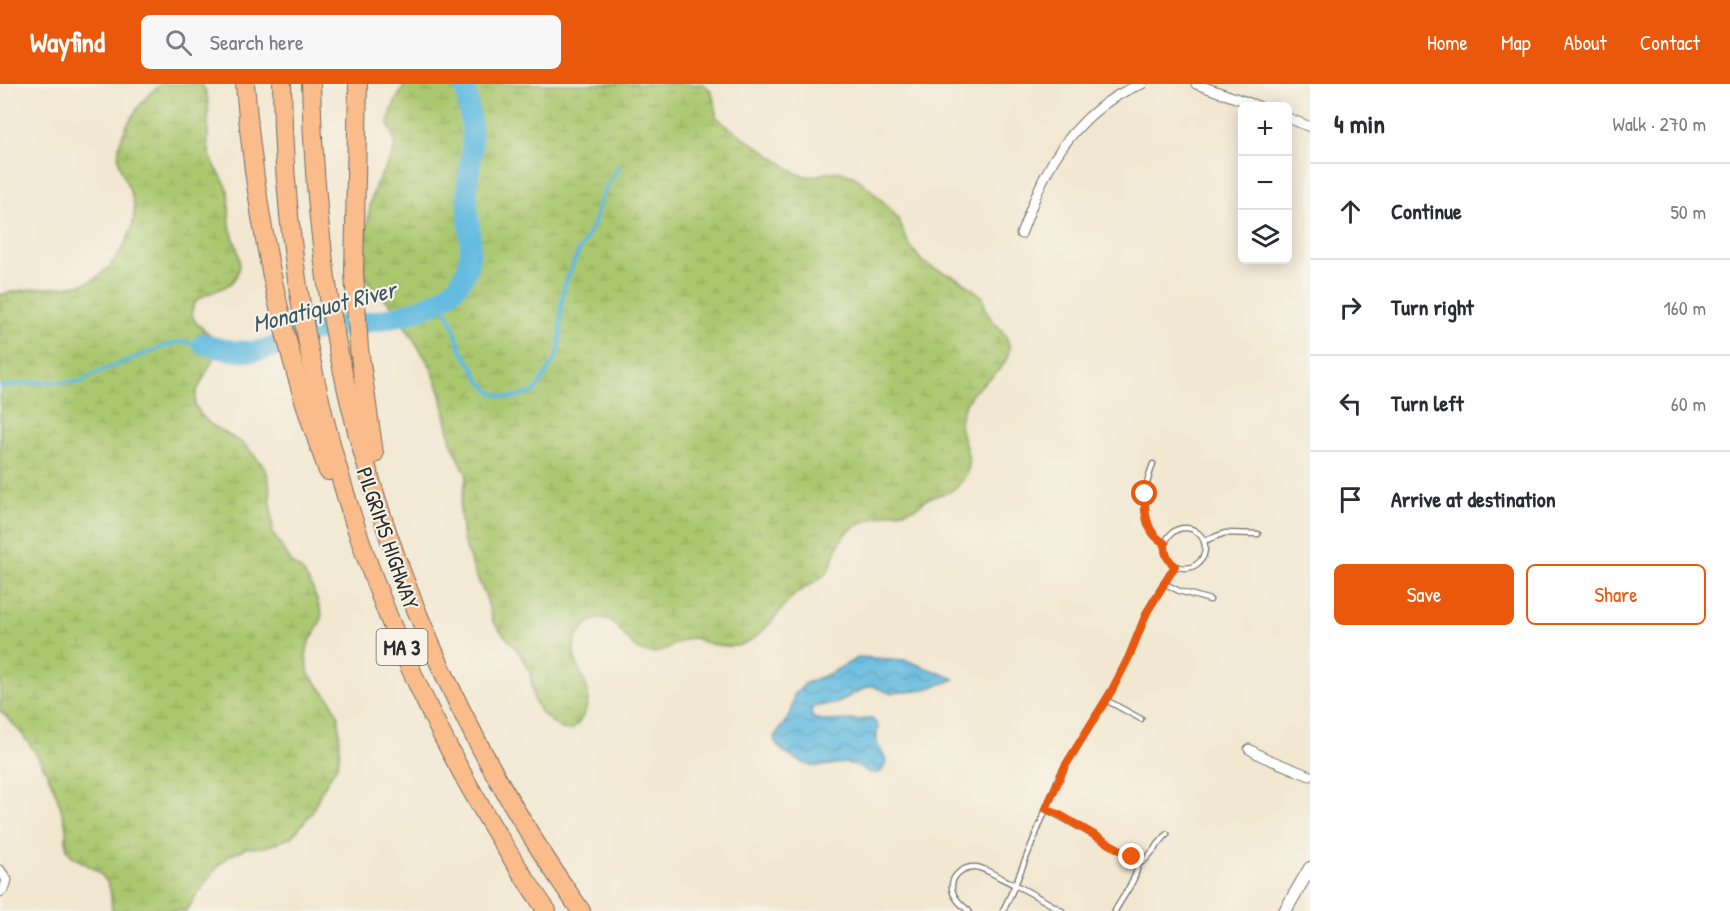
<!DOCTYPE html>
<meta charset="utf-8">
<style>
body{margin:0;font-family:"Patrick Hand",sans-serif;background:#f7f7f7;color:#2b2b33}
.controls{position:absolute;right:18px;top:18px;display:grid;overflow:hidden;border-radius:9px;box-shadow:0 3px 15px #0003}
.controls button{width:54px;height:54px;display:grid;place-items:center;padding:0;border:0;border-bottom:2px solid #e1e1e2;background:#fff;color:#2b2b33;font:30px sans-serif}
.stop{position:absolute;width:18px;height:18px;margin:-14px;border:4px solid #ea580c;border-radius:50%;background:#fff}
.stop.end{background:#ea580c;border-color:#fff;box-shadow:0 2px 6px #0008}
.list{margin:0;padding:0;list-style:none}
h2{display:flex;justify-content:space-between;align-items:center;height:78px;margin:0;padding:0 24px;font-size:26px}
h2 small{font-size:20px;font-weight:400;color:#7c7c81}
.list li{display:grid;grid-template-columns:39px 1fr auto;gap:18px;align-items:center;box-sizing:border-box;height:96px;padding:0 24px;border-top:2px solid #e1e1e2}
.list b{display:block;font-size:22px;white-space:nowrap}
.list em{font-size:20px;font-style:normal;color:#7c7c81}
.actions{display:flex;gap:12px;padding:18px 24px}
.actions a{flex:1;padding:14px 0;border:2px solid #ea580c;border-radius:9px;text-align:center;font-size:21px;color:#ea580c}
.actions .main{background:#ea580c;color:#fff}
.icon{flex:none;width:33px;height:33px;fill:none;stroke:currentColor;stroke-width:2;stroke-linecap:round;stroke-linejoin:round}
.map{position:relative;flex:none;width:1310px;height:827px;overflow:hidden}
header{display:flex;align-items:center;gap:36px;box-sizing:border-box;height:84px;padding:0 30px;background:#ea580c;color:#fff}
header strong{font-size:28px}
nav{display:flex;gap:33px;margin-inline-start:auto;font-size:21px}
.search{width:420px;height:54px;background:#f7f7f7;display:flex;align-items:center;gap:15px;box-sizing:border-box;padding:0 21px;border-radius:9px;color:#7c7c81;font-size:22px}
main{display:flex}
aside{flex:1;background:#fff}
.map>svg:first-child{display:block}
.wetland{fill:url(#wetland-marsh);stroke:#6a794c;stroke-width:1.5}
.water{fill:url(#water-waves);stroke:#477386;stroke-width:1.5}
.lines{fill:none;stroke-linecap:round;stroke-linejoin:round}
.stream{stroke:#63bbe0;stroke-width:4}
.river{stroke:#63bbe0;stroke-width:21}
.service-casing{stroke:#716d65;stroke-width:7}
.minor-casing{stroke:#716d65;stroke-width:11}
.tertiary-casing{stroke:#716d65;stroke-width:14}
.motorway-casing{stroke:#716d65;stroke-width:20}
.service{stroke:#fff;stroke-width:4.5}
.minor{stroke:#fff;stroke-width:9}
.tertiary{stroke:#fff;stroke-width:12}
.motorway{stroke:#fabc8b;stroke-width:18}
.route{stroke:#ea580c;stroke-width:8}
.labels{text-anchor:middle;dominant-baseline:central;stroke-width:4.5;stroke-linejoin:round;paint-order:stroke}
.shield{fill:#f7f3e8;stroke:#686764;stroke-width:1.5}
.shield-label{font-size:21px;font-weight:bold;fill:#2b2b2b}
.street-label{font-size:22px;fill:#2b2b2b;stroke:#f7f3e8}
.water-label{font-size:24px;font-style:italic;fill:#3c5661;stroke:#f7f3e8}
</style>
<header>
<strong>Wayfind</strong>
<div class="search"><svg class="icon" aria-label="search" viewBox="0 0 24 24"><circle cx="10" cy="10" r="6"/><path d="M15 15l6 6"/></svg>Search here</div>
<nav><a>Home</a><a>Map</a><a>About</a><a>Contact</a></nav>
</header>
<main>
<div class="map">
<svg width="1310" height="827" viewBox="0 0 1310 827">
<defs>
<pattern id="wetland-marsh" width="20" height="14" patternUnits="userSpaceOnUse" patternTransform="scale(1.5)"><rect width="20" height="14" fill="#aac76e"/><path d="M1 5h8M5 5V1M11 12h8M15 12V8" fill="none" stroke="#92ab5f"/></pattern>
<pattern id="water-waves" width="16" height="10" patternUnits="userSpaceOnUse" patternTransform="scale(1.5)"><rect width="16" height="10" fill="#63bbe0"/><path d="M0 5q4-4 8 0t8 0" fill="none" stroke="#5298b6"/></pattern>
</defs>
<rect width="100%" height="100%" fill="#f7f3e8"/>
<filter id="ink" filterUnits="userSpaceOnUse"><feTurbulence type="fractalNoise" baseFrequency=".0167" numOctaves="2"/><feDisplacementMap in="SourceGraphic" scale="12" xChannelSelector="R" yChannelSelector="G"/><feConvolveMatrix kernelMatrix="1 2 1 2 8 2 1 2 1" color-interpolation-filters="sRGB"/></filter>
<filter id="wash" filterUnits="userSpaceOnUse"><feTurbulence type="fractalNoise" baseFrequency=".008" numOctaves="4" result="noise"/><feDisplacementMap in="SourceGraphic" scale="24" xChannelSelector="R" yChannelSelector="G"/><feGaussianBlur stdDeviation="1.35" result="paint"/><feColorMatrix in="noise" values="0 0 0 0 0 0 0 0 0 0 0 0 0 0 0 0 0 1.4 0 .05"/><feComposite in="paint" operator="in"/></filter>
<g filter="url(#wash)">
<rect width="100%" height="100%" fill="#f2e7d0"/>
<g class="wetland">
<path d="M161,0H201C214,13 205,49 209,67C212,81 222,91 227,104C231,114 228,129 230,140C232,156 244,172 238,188C230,212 195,204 192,227C191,240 207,245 213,255C215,259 216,263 217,268L196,309L195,321L201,331L210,340L244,360L265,384L269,395L273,450L292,479L303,488L312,503L322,530L320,539L308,561L306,573L309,590L330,615L339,633L340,667L338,680L322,706L312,728L292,753L265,763L246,764L229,772L218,782L193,816L187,827H112C111,819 112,807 108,800C97,779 73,779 67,765C65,759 67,752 66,746C66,740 64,734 62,728C52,690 29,653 0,627V211C14,207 30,205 45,204C58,203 74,203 86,199C112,189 138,148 134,121C132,106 121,92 119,77C114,52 142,14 161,0Z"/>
<path d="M405,0H704L711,8L715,19L716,32L723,39L798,90C816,99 830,80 851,91C863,97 890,123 898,135C902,142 903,149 907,156C910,162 916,169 920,175C929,184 941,187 953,192C964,197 974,206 983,213C984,220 985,225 988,230C994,241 1010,250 1009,264C1008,285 989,293 976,306C970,311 965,321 962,329C952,355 990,380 951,407C945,411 936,411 929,414C924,416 920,422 915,424C906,428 897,427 888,430C874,433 853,441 844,452C835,463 834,479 827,488C819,498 806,502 797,509C777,525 764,557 736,562C727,563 714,561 705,558C701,557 696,554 692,554C674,555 665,573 645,568C621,563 617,519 587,540C584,543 581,547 579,550C565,569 582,587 587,605C591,620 583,636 572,646L561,645L541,629L534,616L530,587L518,567L493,538L486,513L475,489L463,456L460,423L467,391L451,358L441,310L431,283L393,223L369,200L364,190L363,168L371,116L376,100L392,72L395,62L393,51L388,40L393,22Z"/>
</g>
<path class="water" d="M859,573L906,576L955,595L948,598L918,607L889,609L873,602L867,603L835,620L815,622L811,626V630L813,634L825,637L872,635C884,644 873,649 878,661C883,672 891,674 881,688C868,693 863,682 851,680C839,677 826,684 814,682C802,680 775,667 774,653L791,630L794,611L806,599L831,589Z"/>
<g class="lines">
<g class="stream">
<path d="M441,216L452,238L461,266L473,283L480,297L492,309L504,313L510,314L531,309L536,306L556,274L560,260L561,224L564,202L577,171L593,142L600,117L605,105L619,82"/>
<path d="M0,303L37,298H80L93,290L168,261L179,258L203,260"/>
</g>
<path class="river" d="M203,260C223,266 246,271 266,265C286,260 301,248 322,245C366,237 454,234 468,181C474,159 467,135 467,113C467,95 472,77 472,59C473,39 467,19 465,0"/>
</g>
</g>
<g filter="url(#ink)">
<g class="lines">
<defs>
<g id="service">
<path d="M1153,380C1144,403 1136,446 1165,459"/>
<circle cx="1185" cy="464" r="20"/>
<path d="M1204,457L1225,449L1258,450"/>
<path d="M1164,499L1179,507L1210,516"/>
<path d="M1106,616L1141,635"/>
<path d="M1046,725L1125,768C1130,771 1137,776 1137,783C1138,793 1120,817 1115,827"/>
<path d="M1137,781L1146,775L1167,750"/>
<path d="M969,827C961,821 951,811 952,801C953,790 965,782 976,783C984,784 993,790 1001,794C1022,804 1042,815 1062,827"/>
<path d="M1003,827L1015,801L1060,691L1112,606L1129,572L1147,528L1175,482"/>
</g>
<g id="minor">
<path d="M1196,0L1258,22"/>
<path d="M1288,34L1310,43"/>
<path d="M1021,150C1029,130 1036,109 1046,90C1065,52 1101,14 1142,0"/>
<path d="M1249,665L1263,673L1310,692"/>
<path d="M0,786L7,796L5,803L0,808"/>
</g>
<path id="tertiary" d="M1285,827L1310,784"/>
<g id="motorway">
<path d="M245,0C255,132 282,263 328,387"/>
<path d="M282,0C284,293 380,587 547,827"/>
<path d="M311,0C313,91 321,181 339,270C380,471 463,660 581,827"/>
<path d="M358,0L354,189L359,265L374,370"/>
</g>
</defs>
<use href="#service" class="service-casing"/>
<use href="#minor" class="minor-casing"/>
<use href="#tertiary" class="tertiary-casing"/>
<use href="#motorway" class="motorway-casing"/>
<use href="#service" class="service"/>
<use href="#minor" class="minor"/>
<use href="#tertiary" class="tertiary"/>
<use href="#motorway" class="motorway"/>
</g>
</g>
<g class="lines" filter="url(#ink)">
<path class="route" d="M1132,773L1060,731L1046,725L1065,682L1112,606L1129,573L1147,528L1175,482C1167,476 1164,468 1165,459C1146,450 1144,428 1145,410"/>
</g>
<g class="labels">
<rect class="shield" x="376.5" y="545" width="51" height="36" rx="4.5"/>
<g class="shield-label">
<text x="402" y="563">MA 3</text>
</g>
<g class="street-label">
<text transform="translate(388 454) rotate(71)">PILGRIMS HIGHWAY</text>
</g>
<g class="water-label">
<text transform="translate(324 222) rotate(-14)">Monatiquot River</text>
</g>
</g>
</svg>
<div class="controls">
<button>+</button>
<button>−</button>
<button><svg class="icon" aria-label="layers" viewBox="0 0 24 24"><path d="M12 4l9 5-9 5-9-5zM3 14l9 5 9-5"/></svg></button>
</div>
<div class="stop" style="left:1145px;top:410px"></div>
<div class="stop end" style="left:1132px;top:773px"></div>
</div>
<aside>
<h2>4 min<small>Walk · 270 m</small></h2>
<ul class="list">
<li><svg class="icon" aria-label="ahead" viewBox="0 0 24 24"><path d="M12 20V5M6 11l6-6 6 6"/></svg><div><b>Continue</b></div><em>50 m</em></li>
<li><svg class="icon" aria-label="right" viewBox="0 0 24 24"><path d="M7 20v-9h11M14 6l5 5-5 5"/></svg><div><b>Turn right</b></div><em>160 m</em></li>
<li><svg class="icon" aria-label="left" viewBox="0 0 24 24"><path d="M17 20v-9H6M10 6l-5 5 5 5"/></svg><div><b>Turn left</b></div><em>60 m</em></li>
<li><svg class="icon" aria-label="arrive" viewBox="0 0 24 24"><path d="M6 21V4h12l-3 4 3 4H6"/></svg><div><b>Arrive at destination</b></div></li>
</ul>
<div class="actions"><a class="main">Save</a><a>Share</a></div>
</aside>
</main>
